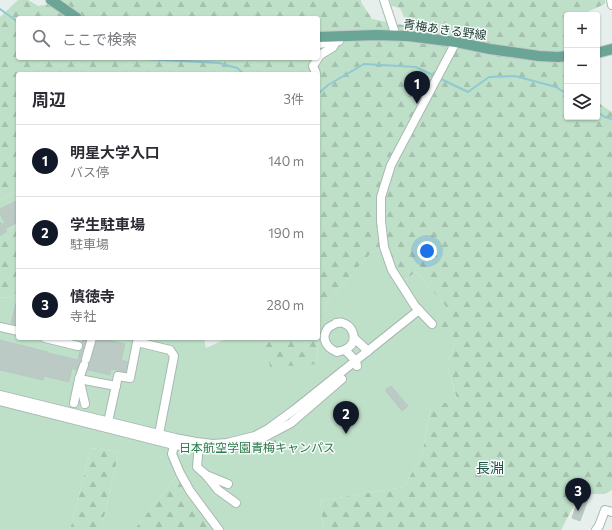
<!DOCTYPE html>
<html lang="ja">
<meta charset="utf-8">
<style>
body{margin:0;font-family:Commissioner,"Noto Sans JP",sans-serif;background:#f2f2f3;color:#2b2b33}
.controls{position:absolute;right:12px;top:12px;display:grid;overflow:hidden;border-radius:4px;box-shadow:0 1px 3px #0004}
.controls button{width:36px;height:36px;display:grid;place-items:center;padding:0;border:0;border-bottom:1px solid #e1e1e2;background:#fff;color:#2b2b33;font:20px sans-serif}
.you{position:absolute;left:427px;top:251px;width:14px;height:14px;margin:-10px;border:3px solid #fff;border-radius:50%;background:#1a73e8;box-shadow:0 0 0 6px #1a73e833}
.badge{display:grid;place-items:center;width:26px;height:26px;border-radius:50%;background:#111827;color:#fff;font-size:13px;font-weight:700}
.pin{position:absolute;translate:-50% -33px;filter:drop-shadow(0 1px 2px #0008)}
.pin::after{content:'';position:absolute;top:21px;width:14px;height:12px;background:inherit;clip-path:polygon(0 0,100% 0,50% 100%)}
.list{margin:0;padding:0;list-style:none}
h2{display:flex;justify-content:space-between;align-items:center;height:52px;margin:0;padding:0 16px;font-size:17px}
h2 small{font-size:13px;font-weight:400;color:#7c7c81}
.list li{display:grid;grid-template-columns:26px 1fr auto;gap:12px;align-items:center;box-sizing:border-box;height:72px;padding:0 16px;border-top:1px solid #e1e1e2}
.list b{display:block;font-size:15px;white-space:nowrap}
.list p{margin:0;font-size:13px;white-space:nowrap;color:#7c7c81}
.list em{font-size:13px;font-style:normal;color:#7c7c81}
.icon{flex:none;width:22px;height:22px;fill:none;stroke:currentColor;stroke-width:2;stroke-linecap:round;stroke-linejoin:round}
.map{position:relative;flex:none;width:612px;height:530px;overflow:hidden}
.search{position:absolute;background:#fff;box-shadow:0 1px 3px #0004;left:16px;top:16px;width:304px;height:44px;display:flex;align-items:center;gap:10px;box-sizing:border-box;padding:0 14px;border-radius:4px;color:#7c7c81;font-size:15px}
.panel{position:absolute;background:#fff;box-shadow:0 1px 3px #0004;left:16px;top:72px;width:304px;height:268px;border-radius:4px}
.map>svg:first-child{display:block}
.green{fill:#bfe0c8}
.forest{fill:url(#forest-firs);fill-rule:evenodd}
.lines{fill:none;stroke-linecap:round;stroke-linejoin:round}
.stream{stroke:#8ec9d4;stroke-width:2}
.building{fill:#bbcac4;stroke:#b8c9c2}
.minor-casing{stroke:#a8b8b2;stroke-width:10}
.major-casing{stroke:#c2cac8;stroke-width:12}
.path{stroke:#86b3a5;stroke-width:1.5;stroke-dasharray:2 3;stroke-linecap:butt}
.minor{stroke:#fff;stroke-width:8}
.major{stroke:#6aa596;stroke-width:10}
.labels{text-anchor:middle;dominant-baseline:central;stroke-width:3;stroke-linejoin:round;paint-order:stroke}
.street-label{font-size:12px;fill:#24423a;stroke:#f7fbf9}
.park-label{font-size:12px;fill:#2d7a4b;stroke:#f7fbf9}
.quarter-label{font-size:14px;fill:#1f5548;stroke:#f7fbf9}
</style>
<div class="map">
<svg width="612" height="530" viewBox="0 0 612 530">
<defs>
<pattern id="forest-firs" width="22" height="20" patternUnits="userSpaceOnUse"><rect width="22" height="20" fill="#bfe0c8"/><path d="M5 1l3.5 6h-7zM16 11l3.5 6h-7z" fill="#a4c1ad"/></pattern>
</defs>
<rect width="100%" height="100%" fill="#e6efeb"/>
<g class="green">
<path d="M18,191V224L10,228L0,236V200Z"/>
<path d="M388,248L405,280L416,272L449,310L455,344L447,364L457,400L431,407L422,455L404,487L320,501L324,530H211L196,503L176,477L134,530H101L119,452L91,448L70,530H0V297L10,298L18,291V338H204L206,348L228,338H273L266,345L318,364L317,338L318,324L329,299L372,252Z"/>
</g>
<g class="forest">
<path d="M18,0H28L38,6L62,2L61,0H361V2L372,19L408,26L400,8L391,6L390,0H605V4L587,12L586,15H567V117H597V102L612,112V490L605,494H580L561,530H324L320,501L404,487L422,455L431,407L457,399L447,364L455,344L441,326L449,310L416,272L403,281L388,248L372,252L329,299L318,324V74H18V191L0,200V17ZM18,18H318V58H18Z"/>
<path d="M18,224V291L10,298L0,297V236L10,228Z"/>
<path d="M273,338H317L318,364L270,367L266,345Z"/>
<path d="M91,448L119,452L101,530H70Z"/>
<path d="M176,477L196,503L211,530H134Z"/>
</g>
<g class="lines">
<g class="stream">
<path d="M0,9L18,22"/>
<path d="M128,58L219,63L237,68L244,74"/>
<path d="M439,78L468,92L489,77L515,76L556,87L567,94"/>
<path d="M318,94L328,85L364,64L416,67L435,76"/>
<path d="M597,112L605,117L612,119"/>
</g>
</g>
<g class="building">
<path d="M18,200V222L5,229L7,231L0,236V222L2,224L5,223L0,214V209Z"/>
<path d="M16,303H18V325L11,323Z"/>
<path d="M83,338H86L81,357V361L76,370L72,368L69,382L44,376L43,380L0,370V340L48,352V353L78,360L80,351L82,349L83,347L82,342Z"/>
<path d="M97,338L125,344L121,360L128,362L126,372L111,369L110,375L88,370L89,363L91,361Z"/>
<path d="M391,386L408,406L402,411L385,390Z"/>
<path d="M580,494L589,497L580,521L572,518Z"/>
</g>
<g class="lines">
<defs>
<g id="minor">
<path d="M384,0L396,36"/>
<path d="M611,0L612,5"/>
<path d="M318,44L339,41"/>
<path d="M316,73L313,66L320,55L333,47L336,42"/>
<path d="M336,323C339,323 341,322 343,323C353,326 358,340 349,347C346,350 341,351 337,352C327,348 320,339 328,328C330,326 334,325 336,323Z"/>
<path d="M432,324L415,306L392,270L384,247L381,221V197L391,165L456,42"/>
<path d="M0,327L18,331"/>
<path d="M45,338L78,346"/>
<path d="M354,338L368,351"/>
<path d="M345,350L356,361L357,366"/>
<path d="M86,359L92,338"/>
<path d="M79,379L116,386"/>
<path d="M80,382L85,404"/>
<path d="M0,395L175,438L196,442L213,444L227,443L255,436L268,429L294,410L419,310"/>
<path d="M0,401L174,445L202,449L232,448L259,440L291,423L342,379"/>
<path d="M74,403L79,379L84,365"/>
<path d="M108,422L118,376L130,378L137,342L170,350L174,356L159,434"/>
<path d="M175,441L172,454L180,473L190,491L219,530"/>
<path d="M199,443L197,467L206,475L228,484"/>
<path d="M206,475L218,490L236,503"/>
<path d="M596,530L599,526L605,510L612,512"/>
</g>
<g id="major">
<path d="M51,0L77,18"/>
<path d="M318,37L376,35L408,36L456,42L490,49L539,56L558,57L567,56"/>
<path d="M597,53L612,49"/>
</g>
</defs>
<use href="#minor" class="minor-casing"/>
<use href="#major" class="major-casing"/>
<path class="path" d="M274,441L291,449"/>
<use href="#minor" class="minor"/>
<use href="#major" class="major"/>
</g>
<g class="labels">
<g class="street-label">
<text transform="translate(445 29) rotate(8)">青梅あきる野線</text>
</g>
<g class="park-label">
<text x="257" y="447">日本航空学園青梅キャンパス</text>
</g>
<g class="quarter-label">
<text x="490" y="467">長淵</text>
</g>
</g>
</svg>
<div class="controls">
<button>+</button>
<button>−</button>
<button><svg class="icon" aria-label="layers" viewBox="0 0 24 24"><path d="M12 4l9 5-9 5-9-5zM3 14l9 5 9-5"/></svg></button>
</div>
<div class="you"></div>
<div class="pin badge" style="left:417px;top:104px">1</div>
<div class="pin badge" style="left:346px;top:434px">2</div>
<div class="pin badge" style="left:578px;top:511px">3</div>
<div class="search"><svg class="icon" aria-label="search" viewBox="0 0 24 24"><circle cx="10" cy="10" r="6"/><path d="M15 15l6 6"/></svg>ここで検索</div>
<section class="panel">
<h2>周辺<small>3件</small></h2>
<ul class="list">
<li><span class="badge">1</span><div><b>明星大学入口</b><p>バス停</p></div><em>140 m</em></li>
<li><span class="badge">2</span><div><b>学生駐車場</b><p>駐車場</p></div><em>190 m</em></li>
<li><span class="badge">3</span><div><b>慎徳寺</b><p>寺社</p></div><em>280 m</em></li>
</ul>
</section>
</div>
